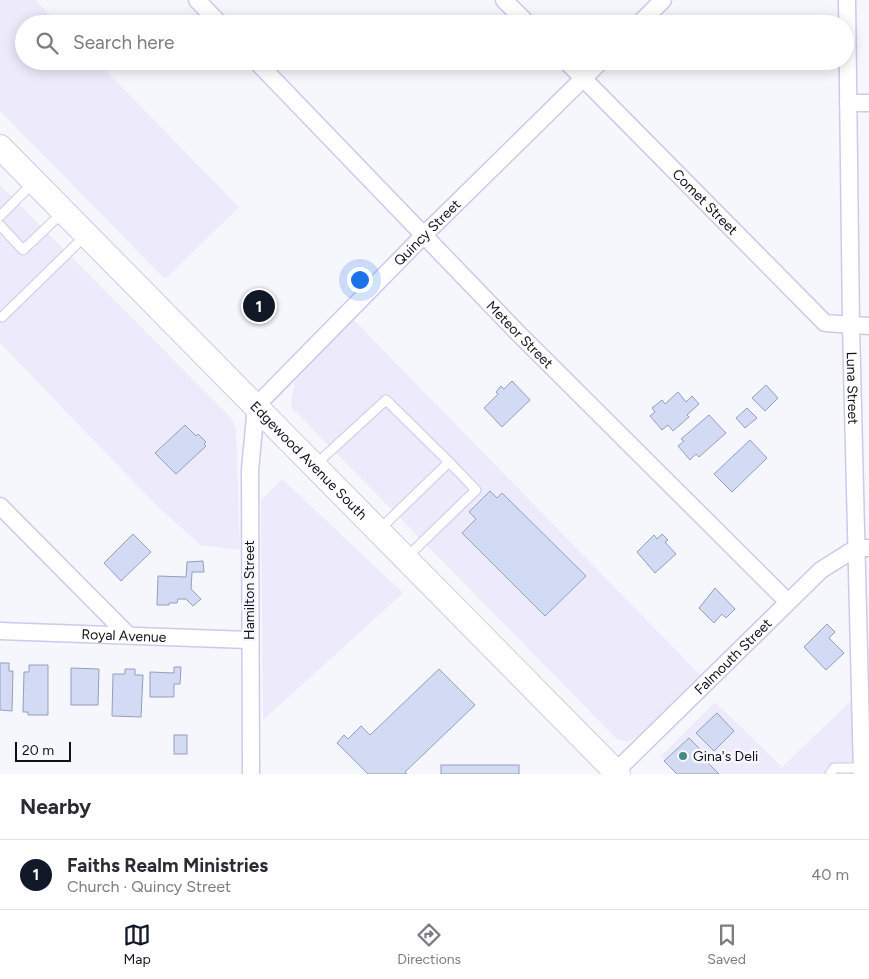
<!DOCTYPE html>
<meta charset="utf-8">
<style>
body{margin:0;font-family:Figtree,sans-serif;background:#f7f7f7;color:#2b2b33}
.scale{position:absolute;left:15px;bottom:12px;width:56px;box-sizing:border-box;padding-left:5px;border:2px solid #110f1a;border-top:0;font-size:14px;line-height:18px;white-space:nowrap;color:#110f1a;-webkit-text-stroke:4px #f6f6fd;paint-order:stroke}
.you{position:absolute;left:359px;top:279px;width:18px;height:18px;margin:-12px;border:4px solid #fff;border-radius:50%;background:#1a73e8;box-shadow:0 0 0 8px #1a73e833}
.badge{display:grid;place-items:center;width:32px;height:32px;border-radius:50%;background:#111827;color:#fff;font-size:16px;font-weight:700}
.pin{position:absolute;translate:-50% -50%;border:2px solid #fff;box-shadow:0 1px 5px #0006}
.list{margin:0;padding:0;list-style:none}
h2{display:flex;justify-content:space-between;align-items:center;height:65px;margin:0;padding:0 20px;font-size:21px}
h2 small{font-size:16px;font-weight:400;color:#7c7c81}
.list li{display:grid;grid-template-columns:32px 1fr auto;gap:15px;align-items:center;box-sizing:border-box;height:70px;padding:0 20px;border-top:1px solid #e1e1e2}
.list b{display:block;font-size:19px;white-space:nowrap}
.list p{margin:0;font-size:16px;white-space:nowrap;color:#7c7c81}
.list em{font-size:16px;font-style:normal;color:#7c7c81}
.icon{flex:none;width:28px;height:28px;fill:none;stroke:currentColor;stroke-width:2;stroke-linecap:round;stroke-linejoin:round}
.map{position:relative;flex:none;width:869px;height:774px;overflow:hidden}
.search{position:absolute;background:#fff;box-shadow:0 2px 12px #0003;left:15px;right:15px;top:15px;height:55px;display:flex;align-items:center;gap:12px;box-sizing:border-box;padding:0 18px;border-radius:28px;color:#7c7c81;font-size:19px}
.sheet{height:135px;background:#fff}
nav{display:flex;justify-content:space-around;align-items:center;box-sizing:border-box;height:70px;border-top:1px solid #e1e1e2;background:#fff;font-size:14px;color:#7c7c81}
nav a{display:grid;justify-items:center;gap:2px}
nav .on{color:#111827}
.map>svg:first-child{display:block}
.built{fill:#edeafb}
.building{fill:#d2daf4;stroke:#949ebd}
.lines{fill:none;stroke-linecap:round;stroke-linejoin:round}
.lane-casing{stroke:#cec9eb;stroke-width:11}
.street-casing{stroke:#cec9eb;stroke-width:19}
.secondary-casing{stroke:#cec9eb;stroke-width:26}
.lane{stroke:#fff;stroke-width:9}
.street{stroke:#fff;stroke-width:16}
.secondary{stroke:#fff;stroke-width:24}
.poi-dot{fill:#438a83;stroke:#f6f6fd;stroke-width:2}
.labels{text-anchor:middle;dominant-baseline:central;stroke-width:5;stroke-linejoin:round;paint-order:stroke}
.street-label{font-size:14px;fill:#110f1a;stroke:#f6f6fd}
.poi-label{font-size:14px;fill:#110f1a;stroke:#f6f6fd;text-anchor:start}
</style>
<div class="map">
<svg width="869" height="774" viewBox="0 0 869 774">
<rect width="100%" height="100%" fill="#f6f6fd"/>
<g class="built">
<path d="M0,0H35L59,24H24V61H96L239,207L165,279L0,111Z"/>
<path d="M0,185L232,419L236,429L240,550L201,545L160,509L0,343Z"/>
<path d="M353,319L700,675L637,737L627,742L617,739L292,408L291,399L295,381Z"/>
<path d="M282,479L403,593L263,720L261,500Z"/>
<path d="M855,697V774H678L661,756L715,702L782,767Z"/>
</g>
<g class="building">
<path d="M512,381L530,400L502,427L484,408L498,394L496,392L501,386L504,389Z"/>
<path d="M766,385L778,398L765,411L752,398Z"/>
<path d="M678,392L686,402L692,396L699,404L687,415L689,417L673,431L668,425L662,430L650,416L655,412L652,408L662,400L665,404Z"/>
<path d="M747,408L757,418L745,428L736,418Z"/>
<path d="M709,415L726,433L699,457L696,454L690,460L678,446L684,441L681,439Z"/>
<path d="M185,425L196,436L198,434L206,442L204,444L206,446L176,474L155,453Z"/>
<path d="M750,440L767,458L732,492L714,474Z"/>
<path d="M490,491L497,498L502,493L586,576L545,616L462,533L476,519L469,512Z"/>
<path d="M133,534L151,552L121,581L104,563Z"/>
<path d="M662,534L668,540L665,542L676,554L655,573L637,552L654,535L657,539Z"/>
<path d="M203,561L204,572H192L191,589L201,599L193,606L186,599H178L177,603H169V605H157L158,576L186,577L187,562Z"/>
<path d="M715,588L735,609L726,618L722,614L714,623L699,608Z"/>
<path d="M827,624L835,632L829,638L844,653L826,670L804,647Z"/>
<path d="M0,663H9V671H13L12,711L0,710Z"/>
<path d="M29,665H48V715H28V712H23L24,672H29Z"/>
<path d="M174,667H181L180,684H174V697H150V672L174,673Z"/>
<path d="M71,668L99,669L98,705H71Z"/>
<path d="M125,669H135V675H143L141,717L112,716L113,674H125Z"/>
<path d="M439,669L475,705L405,772L407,774H368L337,743L344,735L348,739L361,726L370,735Z"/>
<path d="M717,713L734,731L714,751L696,733Z"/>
<rect x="174" y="735" width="13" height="19"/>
<path d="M689,738L709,758L706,761L719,774H677L664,761Z"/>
<rect x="441" y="765" width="78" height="9"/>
</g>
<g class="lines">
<defs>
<g id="lane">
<path d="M0,216L34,182"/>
<path d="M0,225L23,250L62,213"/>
<path d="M2,317L86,235"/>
<path d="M315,465L386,400L449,462L379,530"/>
<path d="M406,558L476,490L449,462"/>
<path d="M830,774L834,768H862"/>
</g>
<g id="street">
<path d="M197,0L220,24"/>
<path d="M504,0L528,24"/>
<path id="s1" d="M847,0L851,326L862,774"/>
<path d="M639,24L663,0"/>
<path id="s2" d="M256,61L516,331L788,602"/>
<path id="s3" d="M566,61L825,323L869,326"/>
<path d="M848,103H869"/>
<path d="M0,506L128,635"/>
<path id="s4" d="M0,631L248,640"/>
<path id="s5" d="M251,774L250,470L256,406L424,235L601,61"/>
<path id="s6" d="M613,774L821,570L856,548H869"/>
</g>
<g id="secondary">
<path id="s7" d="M0,147L618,774"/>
</g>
</defs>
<use href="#lane" class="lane-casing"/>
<use href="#street" class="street-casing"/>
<use href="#secondary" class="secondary-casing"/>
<use href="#lane" class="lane"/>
<use href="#street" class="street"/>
<use href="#secondary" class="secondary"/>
</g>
<circle class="poi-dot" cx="683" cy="756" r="5"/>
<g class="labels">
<g class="street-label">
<text stroke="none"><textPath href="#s3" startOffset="198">Comet Street</textPath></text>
<text stroke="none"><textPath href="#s5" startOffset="612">Quincy Street</textPath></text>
<text stroke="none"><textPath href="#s2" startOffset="380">Meteor Street</textPath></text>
<text stroke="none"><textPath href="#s1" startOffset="388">Luna Street</textPath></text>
<text stroke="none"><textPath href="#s7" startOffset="440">Edgewood Avenue South</textPath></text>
<text transform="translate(249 590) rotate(-90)">Hamilton Street</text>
<text stroke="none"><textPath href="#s4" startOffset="124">Royal Avenue</textPath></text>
<text stroke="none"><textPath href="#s6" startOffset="168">Falmouth Street</textPath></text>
</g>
<g class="poi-label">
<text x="693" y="756">Gina's Deli</text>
</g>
</g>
</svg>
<div class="scale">20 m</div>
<div class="you"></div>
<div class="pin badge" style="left:259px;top:306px">1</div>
<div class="search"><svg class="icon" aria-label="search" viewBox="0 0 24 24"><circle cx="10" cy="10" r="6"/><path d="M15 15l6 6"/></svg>Search here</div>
</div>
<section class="sheet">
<h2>Nearby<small></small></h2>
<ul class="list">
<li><span class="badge">1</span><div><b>Faiths Realm Ministries</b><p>Church · Quincy Street</p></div><em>40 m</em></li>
</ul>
</section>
<nav>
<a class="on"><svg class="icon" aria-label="map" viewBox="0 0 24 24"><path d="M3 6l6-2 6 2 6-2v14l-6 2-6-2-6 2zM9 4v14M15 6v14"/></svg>Map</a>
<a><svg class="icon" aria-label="directions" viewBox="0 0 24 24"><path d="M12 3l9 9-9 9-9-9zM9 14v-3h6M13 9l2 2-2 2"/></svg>Directions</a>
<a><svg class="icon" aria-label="saved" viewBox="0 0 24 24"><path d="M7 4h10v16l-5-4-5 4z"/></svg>Saved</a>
</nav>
